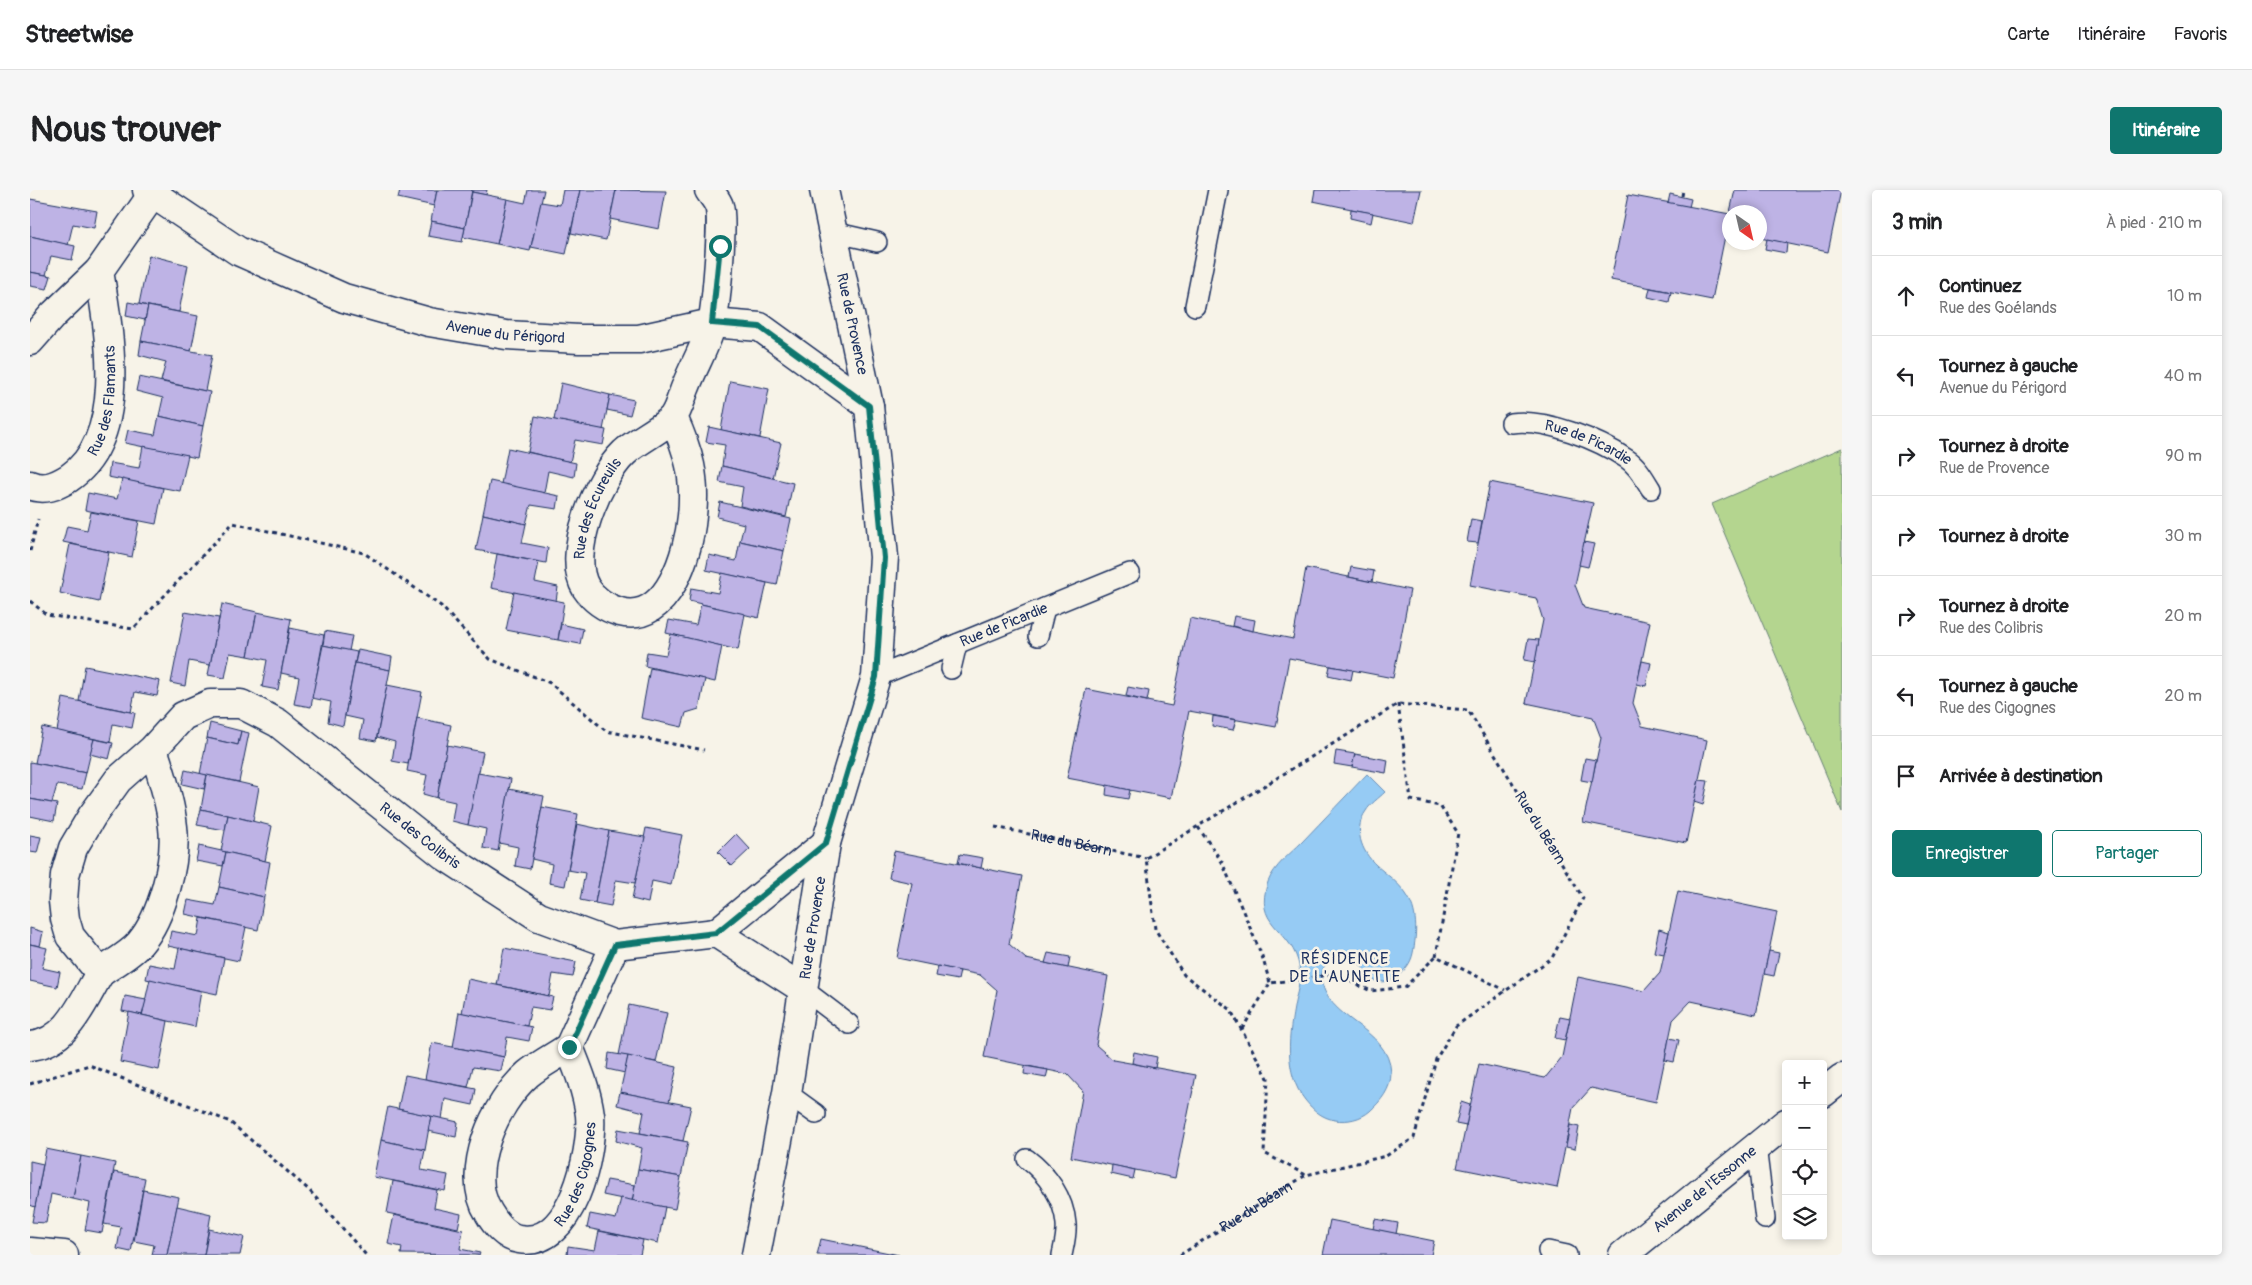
<!DOCTYPE html>
<html lang="fr">
<meta charset="utf-8">
<style>
body{margin:0;font-family:Pangolin,sans-serif;background:#f6f6f6;color:#202124}
.controls{position:absolute;right:15px;bottom:15px;display:grid;overflow:hidden;border-radius:5px;box-shadow:0 2px 8px #0003}
.controls button{width:45px;height:45px;display:grid;place-items:center;padding:0;border:0;border-bottom:1px solid #e0e0e0;background:#fff;color:#202124;font:25px sans-serif}
.compass{position:absolute;left:1692px;top:15px;width:45px;height:45px;border-radius:50%;background:#fff;box-shadow:0 2px 8px #0003;rotate:146deg}
.stop{position:absolute;width:15px;height:15px;margin:-11px;border:4px solid #0f766e;border-radius:50%;background:#fff}
.stop.end{background:#0f766e;border-color:#fff;box-shadow:0 1px 5px #0008}
.list{margin:0;padding:0;list-style:none}
h2{display:flex;justify-content:space-between;align-items:center;height:65px;margin:0;padding:0 20px;font-size:21px}
h2 small{font-size:16px;font-weight:400;color:#757577}
.list li{display:grid;grid-template-columns:32px 1fr auto;gap:15px;align-items:center;box-sizing:border-box;height:80px;padding:0 20px;border-top:1px solid #e0e0e0}
.list b{display:block;font-size:19px;white-space:nowrap}
.list p{margin:0;font-size:16px;white-space:nowrap;color:#757577}
.list em{font-size:16px;font-style:normal;color:#757577}
.actions{display:flex;gap:10px;padding:15px 20px}
.actions a{flex:1;padding:11px 0;border:1px solid #0f766e;border-radius:5px;text-align:center;font-size:18px;color:#0f766e}
.actions .main{background:#0f766e;color:#fff}
.icon{flex:none;width:28px;height:28px;fill:none;stroke:currentColor;stroke-width:2;stroke-linecap:round;stroke-linejoin:round}
.map{position:relative;flex:none;width:1812px;height:1065px;overflow:hidden;border-radius:5px}
header{display:flex;align-items:center;gap:30px;box-sizing:border-box;height:70px;padding:0 25px;background:#fff;border-bottom:1px solid #e0e0e0}
header strong{font-size:24px}
nav{display:flex;gap:28px;margin-inline-start:auto;font-size:18px}
.intro{display:flex;align-items:center;justify-content:space-between;box-sizing:border-box;height:120px;padding:0 30px}
h1{margin:0;font-size:35px}
.button{padding:12px 22px;border-radius:5px;background:#0f766e;color:#fff;font-size:18px;font-weight:700}
main{display:flex;gap:30px;padding:0 30px}
aside{flex:1;background:#fff;border-radius:5px;box-shadow:0 2px 8px #0003}
.map>svg:first-child{display:block}
.green{fill:#b4d58f;stroke:#688276}
.water{fill:#96cbf4;stroke:#658db8}
.building{fill:#beb3e5;stroke:#1b2f5e}
.lines{fill:none;stroke-linecap:round;stroke-linejoin:round}
.service-casing{stroke:#1b2f5e;stroke-width:22}
.minor-casing{stroke:#1b2f5e;stroke-width:31}
.path{stroke:#1b2f5e;stroke-width:3;stroke-dasharray:4 4;stroke-linecap:butt}
.service{stroke:#f7f3e8;stroke-width:19}
.minor{stroke:#f7f3e8;stroke-width:28}
.route{stroke:#0f766e;stroke-width:6}
.labels{text-anchor:middle;dominant-baseline:central;stroke-width:5;stroke-linejoin:round;paint-order:stroke}
.street-label{font-size:15px;fill:#1b2f5e;stroke:#f7f3e8}
.neighbourhood-label{font-size:16px;letter-spacing:1px;fill:#1b2f5e;stroke:#f7f3e8}
</style>
<header>
<strong>Streetwise</strong>
<nav><a>Carte</a><a>Itinéraire</a><a>Favoris</a></nav>
</header>
<div class="intro"><h1>Nous trouver</h1><a class="button">Itinéraire</a></div>
<main>
<div class="map">
<svg width="1812" height="1065" viewBox="0 0 1812 1065">
<rect width="100%" height="100%" fill="#f7f3e8"/>
<filter id="ink" filterUnits="userSpaceOnUse"><feTurbulence type="fractalNoise" baseFrequency=".02" numOctaves="2"/><feDisplacementMap in="SourceGraphic" scale="10" xChannelSelector="R" yChannelSelector="G"/><feConvolveMatrix kernelMatrix="1 2 1 2 8 2 1 2 1" color-interpolation-filters="sRGB"/></filter>
<g filter="url(#ink)">
<path class="green" d="M1812,258V622L1682,314Z"/>
<path class="water" d="M1337,584L1355,602C1349,608 1340,614 1336,621C1323,639 1331,661 1346,675C1357,685 1368,692 1376,704C1388,721 1387,743 1383,763C1381,773 1375,781 1366,787C1359,792 1350,794 1341,789C1336,785 1334,779 1330,774C1322,764 1306,760 1297,772C1294,775 1293,781 1291,786C1294,831 1359,836 1361,883C1361,899 1351,911 1340,921C1331,929 1317,932 1305,930C1292,928 1283,920 1275,910C1253,882 1259,844 1265,812C1268,799 1272,785 1268,771C1258,737 1223,735 1238,692C1244,676 1261,663 1272,652C1294,629 1316,606 1337,584Z"/>
<g class="building">
<path d="M370,0H407L404,16L368,8Z"/>
<path d="M407,0H442L435,38L401,31Z"/>
<path d="M442,0H457L456,5L442,2Z"/>
<path d="M498,0H514L500,61L467,54L477,9L495,13Z"/>
<path d="M533,0H550L536,64L501,57L511,12L530,15Z"/>
<path d="M550,0H586L576,50L541,43Z"/>
<path d="M586,0L636,1L629,39L580,29Z"/>
<path d="M1285,0H1391L1384,32L1283,11Z"/>
<path d="M1705,0H1811L1798,62L1730,48V22H1700Z"/>
<path d="M442,2L477,9L467,54L433,47Z"/>
<path d="M1640,4L1661,9L1659,17L1638,13Z"/>
<path d="M1598,5L1700,24V41H1696L1682,110L1581,90Z"/>
<path d="M0,9L67,21L64,38L43,34L38,55L0,46Z"/>
<path d="M1321,19L1343,23L1341,33L1320,28Z"/>
<path d="M401,31L435,38L432,52L398,46Z"/>
<path d="M0,46L45,56L42,70L21,66L16,85L0,82Z"/>
<path d="M1737,49L1757,53L1756,63L1735,59Z"/>
<path d="M119,65L158,75L149,122L109,114Z"/>
<path d="M0,82L21,86L17,99L0,96Z"/>
<path d="M1620,98L1641,102L1639,112L1618,107Z"/>
<path d="M98,112L118,116L115,130L96,126Z"/>
<path d="M118,116L168,126L161,161L111,151Z"/>
<path d="M111,151L182,165L175,201L131,191L136,172L109,165Z"/>
<path d="M109,187L180,202L173,236L129,226L133,208L106,201Z"/>
<path d="M700,191L739,199L730,248L691,240Z"/>
<path d="M531,193L580,205L573,240L524,230Z"/>
<path d="M580,205L604,210L600,225L577,220Z"/>
<path d="M129,226L173,236L167,268L95,253L98,240L125,245Z"/>
<path d="M505,226L576,240L573,255L545,250L540,272L498,262Z"/>
<path d="M679,237L751,253L743,288L692,276L695,255L676,252Z"/>
<path d="M113,256L158,265L150,301L78,287L80,273L109,278Z"/>
<path d="M478,258L546,273L544,287L518,281L514,303L471,294Z"/>
<path d="M692,276L763,293L756,327L710,316L713,297L689,292Z"/>
<path d="M92,289L133,298L126,334L55,320L58,303L87,309Z"/>
<path d="M460,291L529,306L527,319L501,315L496,334L453,324Z"/>
<path d="M1460,292L1563,313L1545,395L1554,418L1620,432L1603,513L1612,536L1677,550L1656,653L1553,632L1571,548L1563,527L1496,513L1513,430L1506,408L1440,395Z"/>
<path d="M690,312L761,329L754,361L710,351L714,334L687,327Z"/>
<path d="M61,322L109,331L102,367L33,352L37,336L57,340Z"/>
<path d="M453,324L496,334L492,353L518,358L516,373L446,360Z"/>
<path d="M1441,329L1452,331L1448,353L1437,352Z"/>
<path d="M710,351L754,361L747,395L676,380L679,365L706,371Z"/>
<path d="M1554,352L1564,354L1558,377L1549,375Z"/>
<path d="M40,354L79,362L69,412L30,403Z"/>
<path d="M467,364L509,372L505,392L528,397L526,411L461,398Z"/>
<path d="M1321,377L1344,381L1342,392L1319,387Z"/>
<path d="M1276,378L1380,400L1363,488L1259,468L1246,537L1159,521L1141,608L1037,588L1056,499L1142,516L1160,428L1263,449Z"/>
<path d="M692,383L737,393L729,428L659,411L661,398L688,403Z"/>
<path d="M484,402L534,412L528,450L476,440Z"/>
<path d="M192,414L227,422L218,466L200,463L195,488L178,485Z"/>
<path d="M671,414L715,424L708,460L636,443L639,430L666,435Z"/>
<path d="M155,422L189,428L180,475L159,471L155,496L141,493Z"/>
<path d="M227,422L261,429L248,500L232,497L237,470L218,466Z"/>
<path d="M1204,426L1225,430L1223,441L1202,436Z"/>
<path d="M531,434L553,439L550,454L528,450Z"/>
<path d="M260,438L294,445L281,517L264,514L269,487L251,483Z"/>
<path d="M295,441L322,446L319,461L293,455Z"/>
<path d="M641,444L692,456L685,492L615,476L617,462L636,465Z"/>
<path d="M1498,449L1509,450L1505,472L1494,470Z"/>
<path d="M293,455L327,462L313,536L298,532L301,512L282,508Z"/>
<path d="M328,460L362,467L360,480L325,473Z"/>
<path d="M1612,471L1621,473L1616,496L1607,494Z"/>
<path d="M325,473L360,480L346,551L330,548L333,530L315,526Z"/>
<path d="M55,476L130,491L127,506L105,502L101,522L49,511Z"/>
<path d="M1300,476L1323,480L1321,490L1298,485Z"/>
<path d="M620,478L675,489L669,519L656,523L652,537L611,528Z"/>
<path d="M357,495L392,502L378,574L362,571L365,552L347,547Z"/>
<path d="M1098,497L1119,501L1117,511L1096,506Z"/>
<path d="M33,508L105,523L102,538L83,534L80,552L27,541Z"/>
<path d="M1183,526L1206,530L1203,540L1182,536Z"/>
<path d="M387,528L421,535L407,608L393,604L397,585L377,581Z"/>
<path d="M180,533L211,541L208,555L177,548Z"/>
<path d="M12,537L64,549L56,583L5,573Z"/>
<path d="M211,541L219,543L209,592L170,584L177,548L208,555Z"/>
<path d="M64,549L83,553L79,569L60,564Z"/>
<path d="M417,555L453,562L438,635L422,631L425,612L407,608Z"/>
<path d="M1306,561L1325,564L1322,577L1304,574Z"/>
<path d="M1325,564L1358,570L1356,583L1322,577Z"/>
<path d="M1555,568L1566,570L1562,592L1551,590Z"/>
<path d="M0,572L56,583L52,599L27,595L22,613L0,609Z"/>
<path d="M155,580L177,585L174,599L152,594Z"/>
<path d="M448,583L481,589L468,661L453,658L456,639L438,635Z"/>
<path d="M177,585L229,597L223,631L171,619Z"/>
<path d="M1669,590L1678,591L1673,615L1664,612Z"/>
<path d="M1077,595L1100,600L1098,609L1076,605Z"/>
<path d="M479,599L514,606L500,679L485,676L488,657L469,653Z"/>
<path d="M0,609L27,614L24,631L0,626Z"/>
<path d="M512,617L548,624L535,696L519,693L522,674L502,669Z"/>
<path d="M171,619L198,625L195,640L167,635Z"/>
<path d="M198,625L242,636L235,671L191,661Z"/>
<path d="M547,634L579,641L565,713L550,710L555,683L538,680Z"/>
<path d="M616,638L652,645L641,695L622,691L618,713L602,709Z"/>
<path d="M579,641L615,647L605,693L586,690L581,716L565,713Z"/>
<path d="M706,644L720,659L702,676L688,662Z"/>
<path d="M0,645L11,647L7,663L0,662Z"/>
<path d="M169,656L196,662L193,676L166,671Z"/>
<path d="M864,661L992,686L979,754L996,769L1078,786L1066,855L1083,870L1166,885L1145,988L1041,967L1053,901L1037,884L954,867L967,800L950,785L867,768L882,693L859,688Z"/>
<path d="M196,662L240,672L234,707L189,697Z"/>
<path d="M930,664L953,668L951,678L928,673Z"/>
<path d="M189,697L234,707L228,740L155,724L158,710L185,715Z"/>
<path d="M1648,701L1747,722L1726,825L1661,811L1643,830L1626,912L1561,898L1543,918L1527,998L1427,978L1449,874L1515,888L1532,867L1548,787L1614,801L1630,783Z"/>
<path d="M171,728L216,737L209,771L138,756L141,741L168,746Z"/>
<path d="M0,738L13,742L10,756L0,754Z"/>
<path d="M1629,739L1639,742L1634,764L1624,762Z"/>
<path d="M0,754L17,758L12,778L30,782L27,797L0,791Z"/>
<path d="M149,758L194,768L187,804L116,789L119,774L145,779Z"/>
<path d="M474,758L546,772L543,787L523,784L519,806L467,795Z"/>
<path d="M1739,761L1749,763L1744,786L1734,784Z"/>
<path d="M1018,763L1040,767L1038,778L1015,773Z"/>
<path d="M908,776L930,781L928,790L906,786Z"/>
<path d="M120,789L171,801L165,837L112,825Z"/>
<path d="M438,789L523,807L520,820L501,817L497,836L432,823Z"/>
<path d="M95,806L116,810L112,825L92,821Z"/>
<path d="M599,815L637,823L626,872L589,865Z"/>
<path d="M99,822L138,831L129,880L90,872Z"/>
<path d="M429,822L502,837L499,851L477,847L474,867L423,857Z"/>
<path d="M1530,826L1540,828L1535,850L1525,848Z"/>
<path d="M1639,848L1649,850L1644,872L1635,870Z"/>
<path d="M402,853L474,867L471,881L443,877L438,897L395,889Z"/>
<path d="M1104,862L1127,867L1125,878L1102,873Z"/>
<path d="M579,863L598,866L595,883L577,879Z"/>
<path d="M598,866L647,877L639,912L590,902Z"/>
<path d="M995,876L1018,880L1016,888L994,884Z"/>
<path d="M375,885L446,899L443,915L415,909L412,929L368,919Z"/>
<path d="M590,902L661,916L653,951L610,943L614,922L587,915Z"/>
<path d="M1431,912L1440,915L1436,936L1426,934Z"/>
<path d="M358,917L401,926L395,960L351,950Z"/>
<path d="M401,926L428,932L426,947L398,941Z"/>
<path d="M1540,935L1549,937L1545,959L1536,957Z"/>
<path d="M588,939L658,952L651,987L608,979L612,958L586,951Z"/>
<path d="M351,950L395,960L391,980L418,985L415,1001L344,987Z"/>
<path d="M16,959L51,966L43,1009L21,1004L16,1033L2,1032Z"/>
<path d="M51,966L85,973L72,1043L55,1040L60,1013L43,1009Z"/>
<path d="M0,971L13,974L5,1017L0,1015Z"/>
<path d="M1082,975L1105,980L1103,989L1081,984Z"/>
<path d="M608,979L651,987L645,1019L602,1011Z"/>
<path d="M84,982L115,988L101,1062L87,1059L91,1037L74,1034Z"/>
<path d="M577,990L605,995L602,1011L573,1005Z"/>
<path d="M363,991L407,1000L404,1018L431,1024L428,1038L357,1023Z"/>
<path d="M113,1000L149,1007L137,1065H122L124,1055L104,1051Z"/>
<path d="M591,1008L635,1017L628,1053L557,1038L560,1024L586,1029Z"/>
<path d="M147,1016L181,1024L174,1065H137Z"/>
<path d="M364,1025L433,1040L430,1059L450,1063L449,1065L371,1064L372,1057L358,1054Z"/>
<path d="M1345,1029L1368,1033L1366,1044L1343,1039Z"/>
<path d="M1300,1030L1404,1051L1401,1065H1293Z"/>
<path d="M179,1039L214,1047L210,1065H174Z"/>
<path d="M569,1041L613,1050L610,1065H537L538,1056L565,1060Z"/>
<path d="M791,1049L869,1065H787Z"/>
</g>
<g class="lines">
<defs>
<g id="service">
<path d="M803,42L847,52"/>
<path d="M1165,116L1188,0"/>
<path id="s3" d="M1481,233C1515,228 1569,250 1597,269C1608,276 1614,288 1621,299"/>
<path d="M1008,446L1015,418"/>
<path d="M921,479L927,454"/>
<path id="s4" d="M846,487L1100,383"/>
<path d="M773,799L819,834"/>
<path d="M757,903L786,924"/>
<path d="M1726,956L1735,1029"/>
<path d="M997,969C1017,984 1034,1008 1036,1034C1037,1044 1034,1055 1032,1065"/>
<path d="M1518,1061L1537,1065"/>
</g>
<g id="minor">
<path id="s5" d="M117,0L208,61L314,108L399,132L476,145L549,149H609L682,133L730,137L839,216"/>
<path d="M0,151L23,125L69,81L122,5"/>
<path id="s6" d="M643,227C659,263 666,286 662,326C659,361 638,435 590,422C576,418 564,410 556,398C535,364 568,288 594,263C606,251 634,238 643,227C649,219 652,205 656,196C664,175 677,154 682,133C686,116 694,29 689,16C687,10 682,5 679,0"/>
<path id="s7" d="M0,295C14,301 26,296 39,288C99,247 79,141 69,81"/>
<path id="s8" d="M123,559C132,585 140,610 143,637C147,671 132,727 110,753C100,765 82,774 70,783L40,746L35,729L33,711L35,685L43,658L62,626L88,590L123,559L153,526L180,514H211L248,533L415,666L509,727L585,755L686,743"/>
<path d="M686,743L796,653"/>
<path d="M686,743L773,799"/>
<path d="M0,856C38,853 53,811 70,783"/>
<path id="s9" d="M539,857C526,866 510,874 498,884C465,913 433,982 459,1023C465,1034 476,1047 489,1049C542,1059 563,962 560,925C557,901 548,879 539,857L585,755"/>
<path d="M1793,903L1812,888"/>
<path d="M0,1062L34,1065"/>
<path id="s10" d="M726,1065L757,903L796,653L846,487L854,367L839,216L794,0"/>
<path id="s11" d="M1593,1065L1756,933"/>
</g>
</defs>
<use href="#service" class="service-casing"/>
<use href="#minor" class="minor-casing"/>
<g class="path">
<path d="M1652,6L1653,0"/>
<path d="M0,361L8,329"/>
<path d="M0,411L17,425L103,439L203,333L334,363L411,416L460,469L520,493L576,541L674,560"/>
<path d="M1368,514L1381,610L1410,616L1428,643L1406,766"/>
<path id="s1" d="M965,637L1116,668"/>
<path d="M1168,637L1192,672L1232,766L1240,793"/>
<path d="M1212,839L1240,793L1300,785L1313,788L1341,801L1375,797L1406,766L1475,800"/>
<path d="M0,894L59,875L200,932L279,1000L336,1065"/>
<path id="s2" d="M1150,1065L1276,985L1356,966L1384,948L1406,869L1426,836L1522,768L1553,708L1438,520L1368,514L1116,668L1125,739L1154,785L1200,819L1238,888L1234,963L1276,985"/>
</g>
<use href="#service" class="service"/>
<use href="#minor" class="minor"/>
</g>
</g>
<g class="lines" filter="url(#ink)">
<path class="route" d="M539,857L585,755L686,743L796,653L846,487L854,368L839,216L730,137L682,133L690,56"/>
</g>
<g class="labels">
<g class="street-label">
<text transform="translate(822 134) rotate(78)">Rue de Provence</text>
<text stroke="none"><textPath href="#s5" startOffset="391">Avenue du Périgord</textPath></text>
<text stroke="none"><textPath href="#s7" startOffset="130">Rue des Flamants</textPath></text>
<text stroke="none"><textPath href="#s3" startOffset="81">Rue de Picardie</textPath></text>
<text stroke="none"><textPath href="#s6" startOffset="364">Rue des Écureuils</textPath></text>
<text stroke="none"><textPath href="#s4" startOffset="138">Rue de Picardie</textPath></text>
<text transform="translate(1510 638) rotate(58)">Rue du Béarn</text>
<text stroke="none"><textPath href="#s8" startOffset="848">Rue des Colibris</textPath></text>
<text stroke="none"><textPath href="#s1" startOffset="78">Rue du Béarn</textPath></text>
<text stroke="none"><textPath href="#s10" startOffset="332">Rue de Provence</textPath></text>
<text stroke="none"><textPath href="#s9" startOffset="342">Rue des Cigognes</textPath></text>
<text stroke="none"><textPath href="#s11" startOffset="105">Avenue de l'Essonne</textPath></text>
<text stroke="none"><textPath href="#s2" startOffset="90">Rue du Béarn</textPath></text>
</g>
<g class="neighbourhood-label">
<text x="1315" y="769">RÉSIDENCE<tspan x="1315" dy="18">DE L'AUNETTE</tspan></text>
</g>
</g>
</svg>
<div class="controls">
<button>+</button>
<button>−</button>
<button><svg class="icon" aria-label="locate" viewBox="0 0 24 24"><circle cx="12" cy="12" r="6"/><path d="M12 2v4M12 18v4M2 12h4M18 12h4"/></svg></button>
<button><svg class="icon" aria-label="layers" viewBox="0 0 24 24"><path d="M12 4l9 5-9 5-9-5zM3 14l9 5 9-5"/></svg></button>
</div>
<svg class="compass" viewBox="-18 -18 36 36"><path d="M0-13l5 13h-10z" fill="#e53935"/><path d="M0 13l5-13h-10z" fill="#757577"/></svg>
<div class="stop" style="left:690px;top:56px"></div>
<div class="stop end" style="left:539px;top:857px"></div>
</div>
<aside>
<h2>3 min<small>À pied · 210 m</small></h2>
<ul class="list">
<li><svg class="icon" aria-label="ahead" viewBox="0 0 24 24"><path d="M12 20V5M6 11l6-6 6 6"/></svg><div><b>Continuez</b><p>Rue des Goélands</p></div><em>10 m</em></li>
<li><svg class="icon" aria-label="left" viewBox="0 0 24 24"><path d="M17 20v-9H6M10 6l-5 5 5 5"/></svg><div><b>Tournez à gauche</b><p>Avenue du Périgord</p></div><em>40 m</em></li>
<li><svg class="icon" aria-label="right" viewBox="0 0 24 24"><path d="M7 20v-9h11M14 6l5 5-5 5"/></svg><div><b>Tournez à droite</b><p>Rue de Provence</p></div><em>90 m</em></li>
<li><svg class="icon" aria-label="right" viewBox="0 0 24 24"><path d="M7 20v-9h11M14 6l5 5-5 5"/></svg><div><b>Tournez à droite</b></div><em>30 m</em></li>
<li><svg class="icon" aria-label="right" viewBox="0 0 24 24"><path d="M7 20v-9h11M14 6l5 5-5 5"/></svg><div><b>Tournez à droite</b><p>Rue des Colibris</p></div><em>20 m</em></li>
<li><svg class="icon" aria-label="left" viewBox="0 0 24 24"><path d="M17 20v-9H6M10 6l-5 5 5 5"/></svg><div><b>Tournez à gauche</b><p>Rue des Cigognes</p></div><em>20 m</em></li>
<li><svg class="icon" aria-label="arrive" viewBox="0 0 24 24"><path d="M6 21V4h12l-3 4 3 4H6"/></svg><div><b>Arrivée à destination</b></div></li>
</ul>
<div class="actions"><a class="main">Enregistrer</a><a>Partager</a></div>
</aside>
</main>
